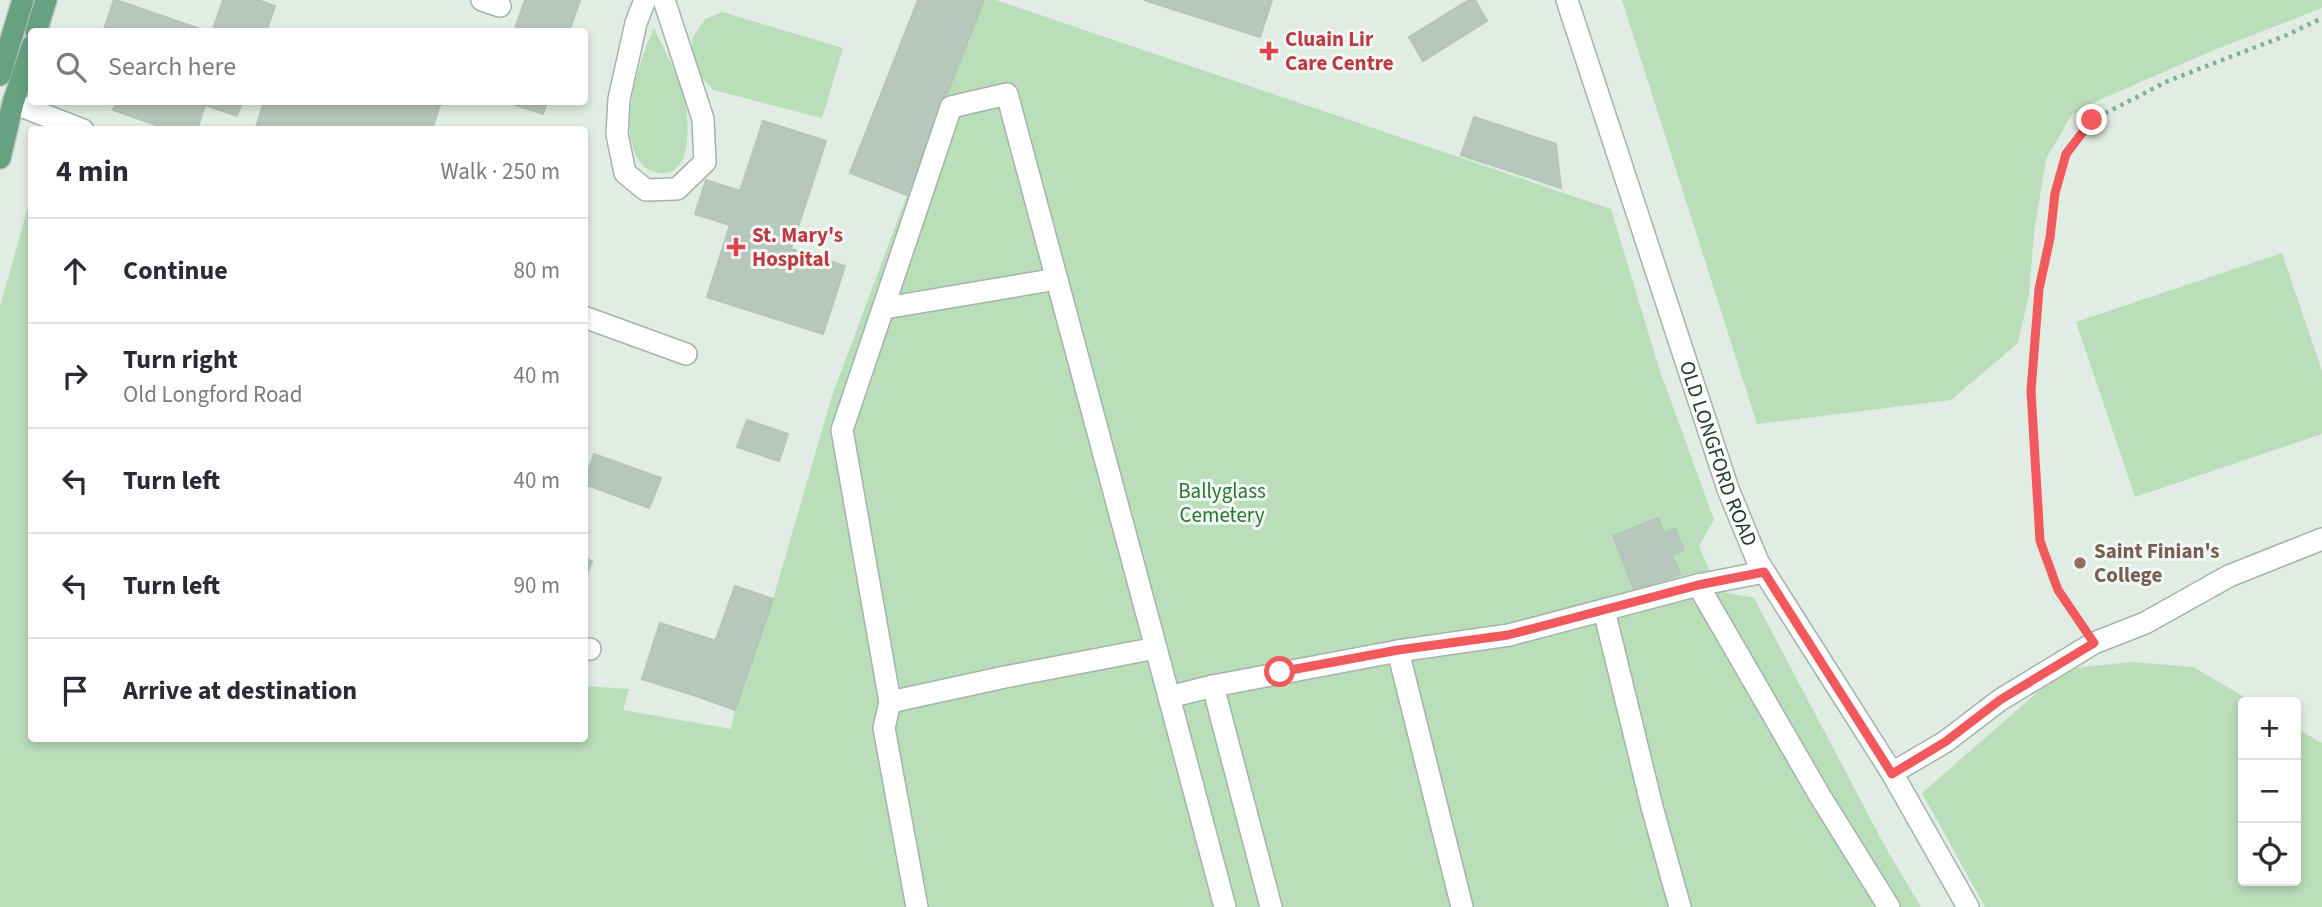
<!DOCTYPE html>
<meta charset="utf-8">
<style>
body{margin:0;font-family:"Source Sans 3",sans-serif;background:#f7f7f7;color:#2b2b33}
.controls{position:absolute;right:21px;bottom:21px;display:grid;overflow:hidden;border-radius:7px;box-shadow:0 4px 10px #0003}
.controls button{width:63px;height:63px;display:grid;place-items:center;padding:0;border:0;border-bottom:2px solid #e1e1e2;background:#fff;color:#2b2b33;font:35px sans-serif}
.stop{position:absolute;width:21px;height:21px;margin:-16px;border:5px solid #f2595d;border-radius:50%;background:#fff}
.stop.end{background:#f2595d;border-color:#fff;box-shadow:0 2px 7px #0008}
.list{margin:0;padding:0;list-style:none}
h2{display:flex;justify-content:space-between;align-items:center;height:91px;margin:0;padding:0 28px;font-size:30px}
h2 small{font-size:23px;font-weight:400;color:#7c7c81}
.list li{display:grid;grid-template-columns:46px 1fr auto;gap:21px;align-items:center;box-sizing:border-box;height:105px;padding:0 28px;border-top:2px solid #e1e1e2}
.list b{display:block;font-size:26px;white-space:nowrap}
.list p{margin:0;font-size:23px;white-space:nowrap;color:#7c7c81}
.list em{font-size:23px;font-style:normal;color:#7c7c81}
.icon{flex:none;width:38px;height:38px;fill:none;stroke:currentColor;stroke-width:2;stroke-linecap:round;stroke-linejoin:round}
.map{position:relative;flex:none;width:2322px;height:907px;overflow:hidden}
.search{position:absolute;background:#fff;box-shadow:0 4px 10px #0003;left:28px;top:28px;width:560px;height:77px;display:flex;align-items:center;gap:18px;box-sizing:border-box;padding:0 24px;border-radius:7px;color:#7c7c81;font-size:26px}
.panel{position:absolute;background:#fff;box-shadow:0 4px 10px #0003;left:28px;top:126px;width:560px;height:616px;border-radius:7px}
.map>svg:first-child{display:block}
.green{fill:#baddba}
.building{fill:#b7c7bc;stroke:#b4c5b9;stroke-width:2}
.lines{fill:none;stroke-linecap:round;stroke-linejoin:round}
.minor-casing{stroke:#a4b4aa;stroke-width:24}
.major-casing{stroke:#c1c9c4;stroke-width:24}
.path{stroke:#82b095;stroke-width:4.5;stroke-dasharray:3.5 5;stroke-linecap:butt}
.minor{stroke:#fff;stroke-width:21}
.major{stroke:#66a282;stroke-width:21}
.route{stroke:#f2595d;stroke-width:9}
.health-dot{fill:#e0444e;stroke:#f2f8f3;stroke-width:2.5}
.education-dot{fill:#8d6e63;stroke:#f2f8f3;stroke-width:2.5}
.labels{text-anchor:middle;dominant-baseline:central;stroke-width:6;stroke-linejoin:round;paint-order:stroke}
.health-label{font-size:21px;font-weight:bold;fill:#be3a42;stroke:#f2f8f3;text-anchor:start}
.street-label{font-size:21px;fill:#213d2e;stroke:#f2f8f3}
.park-label{font-size:21px;fill:#2b7434;stroke:#f2f8f3}
.education-label{font-size:21px;font-weight:bold;fill:#785e54;stroke:#f2f8f3;text-anchor:start}
</style>
<div class="map">
<svg width="2322" height="907" viewBox="0 0 2322 907">
<rect width="100%" height="100%" fill="#e1ece4"/>
<g class="green">
<path d="M984,0H996L1611,209L1659,368L1714,520L1699,546L1718,591L1754,598L1888,852L1921,907H0V307L31,196L32,738H584L585,686L629,689L623,710L731,729L735,710L773,599L832,396L907,195Z"/>
<path d="M1622,0H2322V8L2214,50L2090,104L2071,116L2046,159L2034,233L2029,294L2018,343L1951,400L1757,424Z"/>
<path d="M722,12L843,48L822,118L713,90L693,68L692,39L705,19Z"/>
<path d="M654,28C664,50 678,73 684,97C689,118 694,177 660,173C653,172 645,169 641,163C616,130 639,61 654,28Z"/>
<path d="M2282,253L2322,371V434L2135,497L2076,322Z"/>
<path d="M2133,662L2193,667L2253,702H2243V881H2296V728L2322,743V907H1985L1922,793L2064,669Z"/>
</g>
<g class="building">
<path d="M114,0H116L209,32H103Z"/>
<path d="M223,0H258L275,6L266,32H212Z"/>
<path d="M525,0H580L569,32H514Z"/>
<path d="M918,0H984L907,195L850,173Z"/>
<path d="M1144,0H1272L1260,37Z"/>
<path d="M1469,0H1475L1487,21L1423,61L1409,37Z"/>
<path d="M116,102H242L237,116L205,105L197,130H170L113,110Z"/>
<path d="M264,102H441L432,130H255Z"/>
<path d="M506,102H547L543,114Z"/>
<path d="M1474,117L1556,144L1561,188L1461,155Z"/>
<path d="M763,121L826,141L791,249L845,266L823,334L707,297L730,225L695,214L706,180L740,191Z"/>
<path d="M747,420L788,434L779,461L737,447Z"/>
<path d="M594,454L661,478L649,508L584,484Z"/>
<path d="M1658,518L1664,533L1675,528L1684,550L1672,555L1680,574L1635,592L1613,536Z"/>
<path d="M584,558L592,561L584,582Z"/>
<path d="M735,586L773,599L735,710L696,696Z"/>
<path d="M660,623L716,641L696,696L642,679Z"/>
</g>
<g class="lines">
<defs>
<g id="minor">
<path d="M482,0L500,6"/>
<path d="M645,0L636,23L619,99L617,134L625,173L646,190L677,189L705,162L703,119L664,0"/>
<path id="s1" d="M1567,0L1728,489L1758,562L1892,773L1968,907"/>
<path d="M13,103L83,130"/>
<path d="M885,308L1057,279"/>
<path d="M584,317L686,354"/>
<path d="M1698,585L1820,796L1889,907"/>
<path d="M1604,610L1652,807L1680,907"/>
<path d="M584,649H590"/>
<path d="M1398,651L1462,907"/>
<path d="M1213,686L1271,907"/>
<path d="M1169,697L1213,686L1398,651L1509,635L1698,585L1764,572"/>
<path d="M890,702L842,430L951,107L1007,94L1156,648"/>
<path d="M1892,773L1945,742L2000,700L2094,643L2145,623L2229,576L2322,539"/>
<path d="M917,907L884,728L890,702L1005,677L1156,648L1225,907"/>
</g>
<g id="major">
<path d="M36,32L46,0"/>
<path d="M0,75L23,0"/>
<path d="M0,158L13,103L32,46"/>
</g>
</defs>
<use href="#minor" class="minor-casing"/>
<use href="#major" class="major-casing"/>
<path class="path" d="M2078,619L2058,590L2040,541L2031,391L2039,289L2050,238L2055,193L2066,154L2092,120L2168,81L2287,35L2322,18"/>
<use href="#minor" class="minor"/>
<use href="#major" class="major"/>
</g>
<g class="lines">
<path class="route" d="M1280,672L1398,650L1508,635L1698,585L1764,572L1892,774L1945,742L2000,700L2094,643L2058,590L2040,541L2031,391L2039,289L2050,238L2055,193L2066,154L2092,120"/>
</g>
<g class="health-dot">
<path d="M1265.5 40.5h7v7h7v7h-7v7h-7v-7h-7v-7h7z"/>
<path d="M732.5 236.5h7v7h7v7h-7v7h-7v-7h-7v-7h7z"/>
</g>
<circle class="education-dot" cx="2080" cy="563" r="7"/>
<g class="labels">
<g class="health-label">
<text x="1285" y="39">Cluain Lir<tspan x="1285" dy="24">Care Centre</tspan></text>
<text x="752" y="235">St. Mary's<tspan x="752" dy="24">Hospital</tspan></text>
</g>
<g class="street-label">
<text stroke="none"><textPath href="#s1" startOffset="478">OLD LONGFORD ROAD</textPath></text>
</g>
<g class="park-label">
<text x="1222" y="491">Ballyglass<tspan x="1222" dy="24">Cemetery</tspan></text>
</g>
<g class="education-label">
<text x="2094" y="551">Saint Finian's<tspan x="2094" dy="24">College</tspan></text>
</g>
</g>
</svg>
<div class="controls">
<button>+</button>
<button>−</button>
<button><svg class="icon" aria-label="locate" viewBox="0 0 24 24"><circle cx="12" cy="12" r="6"/><path d="M12 2v4M12 18v4M2 12h4M18 12h4"/></svg></button>
</div>
<div class="stop" style="left:1280px;top:672px"></div>
<div class="stop end" style="left:2092px;top:120px"></div>
<div class="search"><svg class="icon" aria-label="search" viewBox="0 0 24 24"><circle cx="10" cy="10" r="6"/><path d="M15 15l6 6"/></svg>Search here</div>
<section class="panel">
<h2>4 min<small>Walk · 250 m</small></h2>
<ul class="list">
<li><svg class="icon" aria-label="ahead" viewBox="0 0 24 24"><path d="M12 20V5M6 11l6-6 6 6"/></svg><div><b>Continue</b></div><em>80 m</em></li>
<li><svg class="icon" aria-label="right" viewBox="0 0 24 24"><path d="M7 20v-9h11M14 6l5 5-5 5"/></svg><div><b>Turn right</b><p>Old Longford Road</p></div><em>40 m</em></li>
<li><svg class="icon" aria-label="left" viewBox="0 0 24 24"><path d="M17 20v-9H6M10 6l-5 5 5 5"/></svg><div><b>Turn left</b></div><em>40 m</em></li>
<li><svg class="icon" aria-label="left" viewBox="0 0 24 24"><path d="M17 20v-9H6M10 6l-5 5 5 5"/></svg><div><b>Turn left</b></div><em>90 m</em></li>
<li><svg class="icon" aria-label="arrive" viewBox="0 0 24 24"><path d="M6 21V4h12l-3 4 3 4H6"/></svg><div><b>Arrive at destination</b></div></li>
</ul>
</section>
</div>
